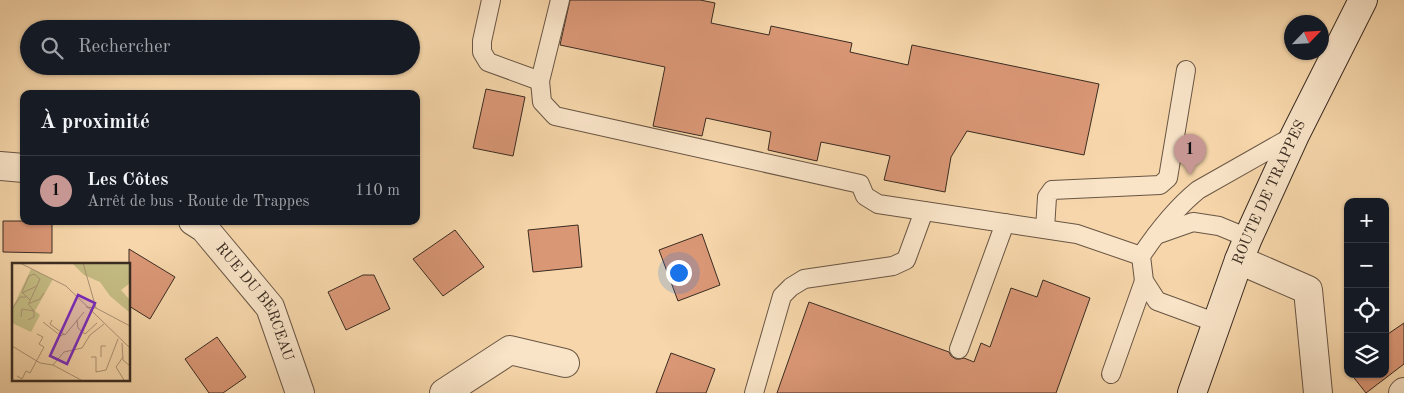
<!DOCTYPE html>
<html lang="fr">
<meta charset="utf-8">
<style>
body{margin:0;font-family:"Old Standard TT",serif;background:#242831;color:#f1f3f6}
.controls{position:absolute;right:15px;bottom:15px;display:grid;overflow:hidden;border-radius:10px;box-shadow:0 1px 4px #0004}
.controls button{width:45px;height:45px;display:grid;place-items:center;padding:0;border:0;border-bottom:1px solid #363941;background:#171b24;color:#f1f3f6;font:25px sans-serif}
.compass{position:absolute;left:1284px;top:15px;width:45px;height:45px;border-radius:50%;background:#171b24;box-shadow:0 1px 4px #0004;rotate:65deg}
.you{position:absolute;left:678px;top:272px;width:18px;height:18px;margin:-12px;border:4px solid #fff;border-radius:50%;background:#1a73e8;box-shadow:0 0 0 8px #1a73e833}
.badge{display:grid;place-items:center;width:32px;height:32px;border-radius:50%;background:#c59692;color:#111;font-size:16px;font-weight:700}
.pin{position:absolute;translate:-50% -41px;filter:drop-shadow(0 1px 2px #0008)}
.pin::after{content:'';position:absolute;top:26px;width:18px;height:15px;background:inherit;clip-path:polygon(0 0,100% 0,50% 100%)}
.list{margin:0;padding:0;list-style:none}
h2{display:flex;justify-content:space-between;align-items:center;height:65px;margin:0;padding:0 20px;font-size:21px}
h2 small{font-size:16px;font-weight:400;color:#9ea1a6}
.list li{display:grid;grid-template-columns:32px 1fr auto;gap:15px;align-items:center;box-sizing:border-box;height:70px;padding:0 20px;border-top:1px solid #363941}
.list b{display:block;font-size:19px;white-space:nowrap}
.list p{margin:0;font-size:16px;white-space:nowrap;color:#9ea1a6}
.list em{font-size:16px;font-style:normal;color:#9ea1a6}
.icon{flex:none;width:28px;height:28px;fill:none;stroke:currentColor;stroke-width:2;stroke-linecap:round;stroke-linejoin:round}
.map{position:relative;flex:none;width:1404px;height:393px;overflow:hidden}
.search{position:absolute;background:#171b24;box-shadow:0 1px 4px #0004;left:20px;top:20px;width:400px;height:55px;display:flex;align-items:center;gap:12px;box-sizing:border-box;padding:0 18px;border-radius:28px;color:#9ea1a6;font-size:19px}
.panel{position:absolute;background:#171b24;box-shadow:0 1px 4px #0004;left:20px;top:90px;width:400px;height:135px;border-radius:10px}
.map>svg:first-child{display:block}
.building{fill:#da9776;stroke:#3a2c22}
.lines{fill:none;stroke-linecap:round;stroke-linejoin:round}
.lane-casing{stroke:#695644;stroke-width:20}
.street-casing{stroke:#695644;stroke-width:30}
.secondary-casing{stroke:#3a2c22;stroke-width:30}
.lane{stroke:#f9e4c8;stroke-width:18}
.street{stroke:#f9e4c8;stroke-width:28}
.secondary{stroke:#f9e4c8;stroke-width:28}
.labels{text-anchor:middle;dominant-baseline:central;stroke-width:4;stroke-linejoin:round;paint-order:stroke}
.street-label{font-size:15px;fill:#3a2c22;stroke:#f9e4c8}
.inset-road{fill:none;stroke:#ab9274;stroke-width:1}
.view{fill:#7b2cbf;fill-opacity:0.15;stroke:#7b2cbf;stroke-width:2.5}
.inset-edge{fill:none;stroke:#3a2c22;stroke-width:2.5}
</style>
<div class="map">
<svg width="1404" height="393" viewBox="0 0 1404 393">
<rect width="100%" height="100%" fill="#f6d6aa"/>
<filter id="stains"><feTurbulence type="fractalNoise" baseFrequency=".004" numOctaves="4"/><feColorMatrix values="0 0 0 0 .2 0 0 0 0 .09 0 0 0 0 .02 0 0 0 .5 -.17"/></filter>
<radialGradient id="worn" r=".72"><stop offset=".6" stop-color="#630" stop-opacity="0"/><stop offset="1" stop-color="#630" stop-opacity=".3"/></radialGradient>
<g class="building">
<path d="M570,0H700L715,3L711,23L769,35L771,26L852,43L850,52L908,65L912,45L1099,84L1084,155L967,131L951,157L945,192L884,180L890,156L821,142L817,161L768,150L771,132L706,118L702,136L653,126L665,67L560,45Z"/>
<path d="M486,89L525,97L513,156L473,148Z"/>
<path d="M3,221H52V253L3,252Z"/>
<path d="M578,225L582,267L533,272L528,230Z"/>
<path d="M455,230L484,267L443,296L413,259Z"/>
<path d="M702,234L720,285L678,301L659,250Z"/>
<path d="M129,249L175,277L150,319L129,306Z"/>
<path d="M363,275H374L390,309L346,330L328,292Z"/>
<path d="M1043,280L1090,298L1056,393H777L809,302L949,352L951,356L956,359H960L964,358L974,362L981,343L990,347L1011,288L1037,297Z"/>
<path d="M1404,323V364L1366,393L1351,374H1385V336Z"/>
<path d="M217,337L246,377L223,393H209L185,359Z"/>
<path d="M671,353L715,369L706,393H656Z"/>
</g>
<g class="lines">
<defs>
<g id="lane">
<path d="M491,0L482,41V52L488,62L540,81"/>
<path d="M560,0L540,81L542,102L555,116L860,184L865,196L878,204L1077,234L1141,256"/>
<path d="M1045,229L1047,197L1052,190L1160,185L1168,178L1186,70"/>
<path d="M1156,235L1193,222L1219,226L1248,238"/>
<path d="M1217,323L1157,301L1144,281L1141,256C1157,232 1176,208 1198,190L1295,135"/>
<path d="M959,349L1005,223"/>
<path d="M1111,374L1144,281"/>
<path d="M754,393L782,296L791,287L804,279L893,266L906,260L924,211"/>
</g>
<g id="street">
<path d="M0,166L24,168"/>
<path id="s1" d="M193,221L204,228L270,307L300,393"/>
<path d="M1239,260L1308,290L1318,393"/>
<path d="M444,393L510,350L565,363"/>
<path d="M1403,393L1404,392"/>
</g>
<g id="secondary">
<path id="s2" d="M1192,393L1239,260L1248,238L1295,135L1363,0"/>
</g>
</defs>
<use href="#lane" class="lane-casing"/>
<use href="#street" class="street-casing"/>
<use href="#secondary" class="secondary-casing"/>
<use href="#lane" class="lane"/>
<use href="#street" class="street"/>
<use href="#secondary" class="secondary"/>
</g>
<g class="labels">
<g class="street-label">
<text stroke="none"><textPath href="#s2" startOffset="215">ROUTE DE TRAPPES</textPath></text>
<text stroke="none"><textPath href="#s1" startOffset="104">RUE DU BERCEAU</textPath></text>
</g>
</g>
<g transform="translate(12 263)">
<rect width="118" height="118" fill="#f6d6aa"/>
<path d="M60,0H117V21L109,27L117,36V49L98,33L88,19L72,12ZM19,6L41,16L23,48L28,52L19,69L0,60V46Z" fill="#c4bc83"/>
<path class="inset-road" d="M8,0L54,23L118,85M71,0L84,45L74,44M10,30L25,23M17,40L28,16L22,11L17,13L10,29L18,37M84,45L118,63M0,46L8,34H14M22,48L16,41L28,36L32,30M9,54L10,46L22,48V54L16,57M40,57L38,61L53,72L72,49M65,57L66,65L73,71L85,60M31,59L49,73L52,71M110,80L111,97L118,103M0,83L28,100L41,102L52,89L70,85L78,72L92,61M79,94H84V109L94,107L106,76M89,94V83H94M111,94L104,104L112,117M41,102L69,117M5,113L10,116L14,108L18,110L32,84L27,81L31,74L25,71"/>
<path class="view" d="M66,32L83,40L55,101L38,93Z"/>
<rect width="118" height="118" class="inset-edge"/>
</g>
<rect width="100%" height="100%" filter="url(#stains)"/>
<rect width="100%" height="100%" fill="url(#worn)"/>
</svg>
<div class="controls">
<button>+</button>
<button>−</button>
<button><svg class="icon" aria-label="locate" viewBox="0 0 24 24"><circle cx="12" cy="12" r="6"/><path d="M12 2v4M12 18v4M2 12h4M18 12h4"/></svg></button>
<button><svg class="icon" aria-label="layers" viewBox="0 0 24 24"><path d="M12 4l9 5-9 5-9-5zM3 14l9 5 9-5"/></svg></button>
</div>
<svg class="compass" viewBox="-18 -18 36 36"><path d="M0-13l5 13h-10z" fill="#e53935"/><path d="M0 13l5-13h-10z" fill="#9ea1a6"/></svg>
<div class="you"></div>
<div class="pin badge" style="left:1190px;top:175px">1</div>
<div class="search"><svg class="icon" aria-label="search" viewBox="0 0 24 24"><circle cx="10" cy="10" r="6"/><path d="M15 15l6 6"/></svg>Rechercher</div>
<section class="panel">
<h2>À proximité<small></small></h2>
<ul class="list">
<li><span class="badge">1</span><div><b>Les Côtes</b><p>Arrêt de bus · Route de Trappes</p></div><em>110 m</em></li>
</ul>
</section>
</div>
